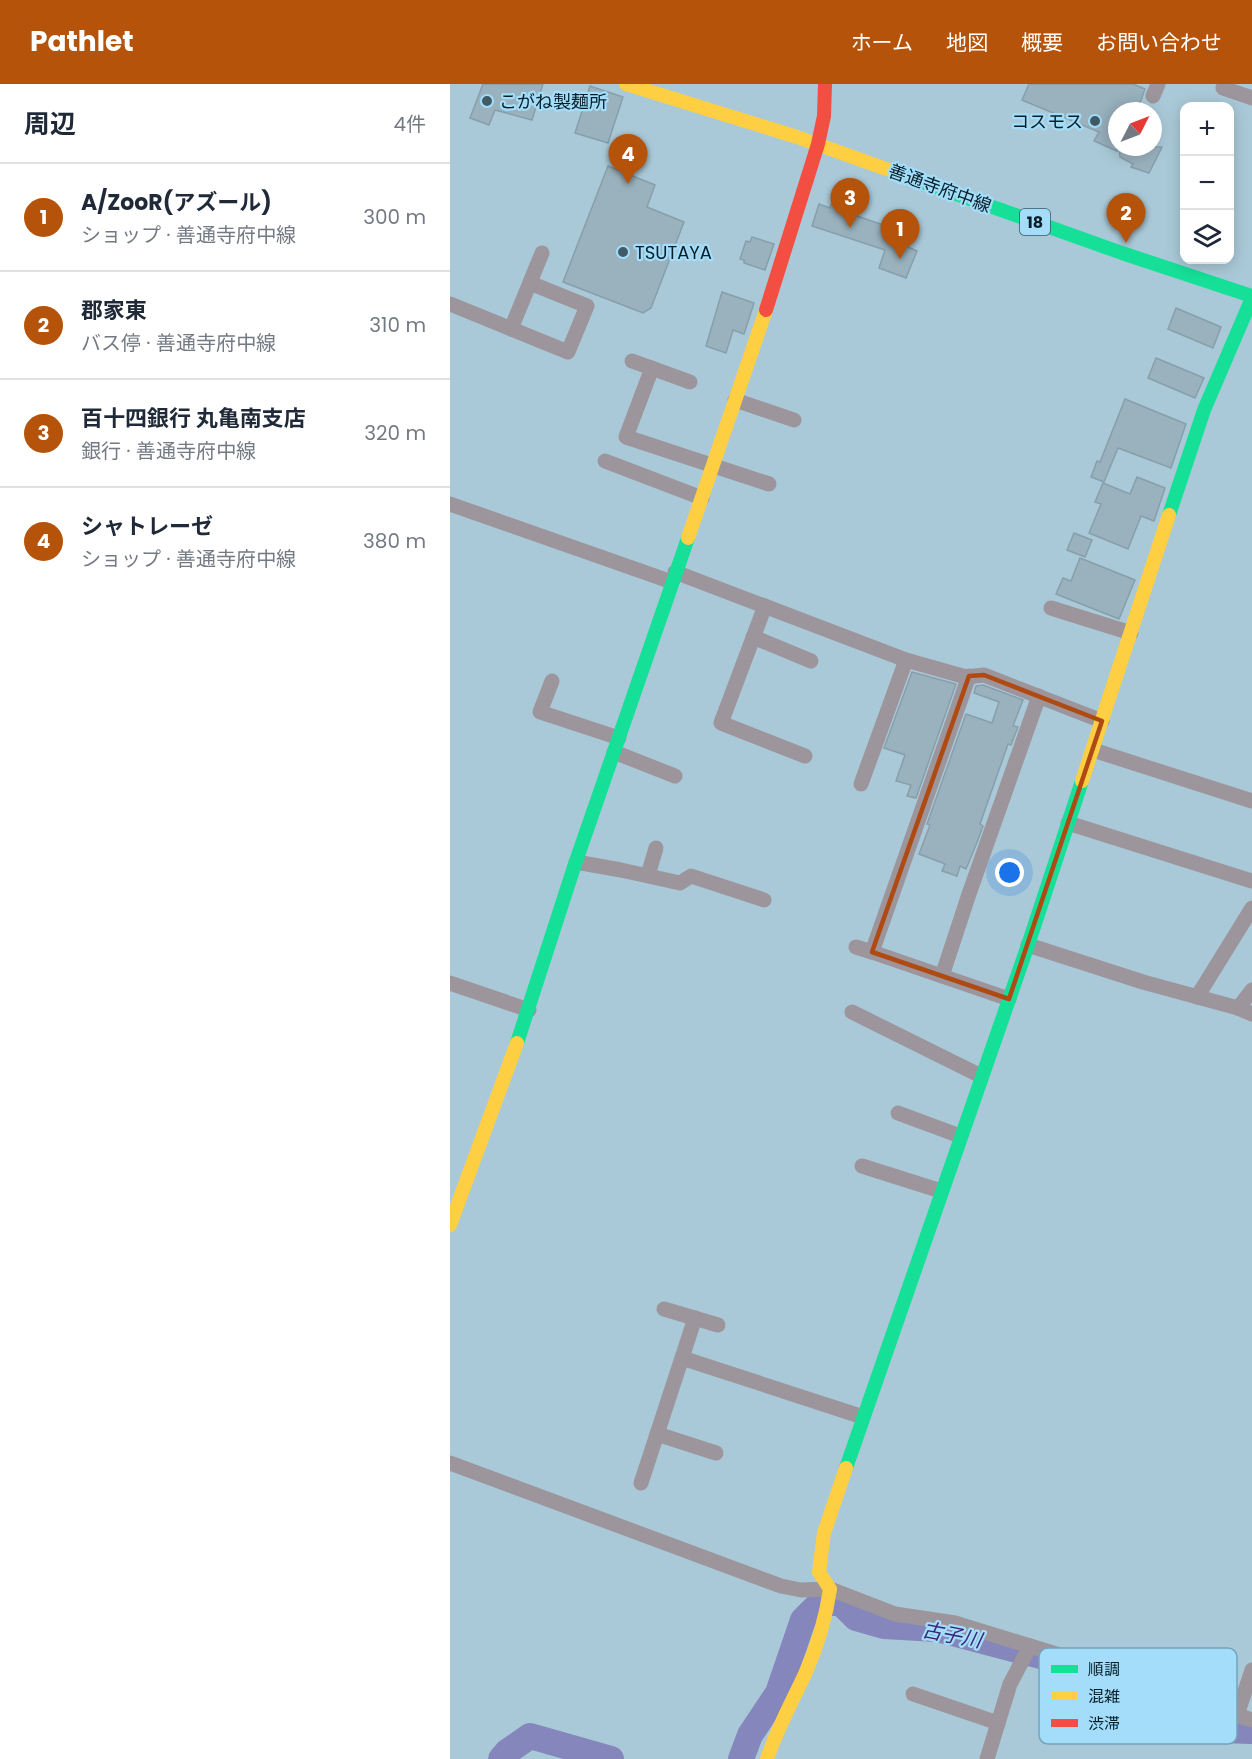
<!DOCTYPE html>
<html lang="ja">
<meta charset="utf-8">
<style>
body{margin:0;font-family:Poppins,"Noto Sans JP",sans-serif;background:#f6f6f7;color:#1f2937}
.controls{position:absolute;right:18px;top:18px;display:grid;overflow:hidden;border-radius:12px;box-shadow:0 3px 15px #0003}
.controls button{width:54px;height:54px;display:grid;place-items:center;padding:0;border:0;border-bottom:2px solid #e0e1e3;background:#fff;color:#1f2937;font:30px sans-serif}
.compass{position:absolute;left:658px;top:18px;width:54px;height:54px;border-radius:50%;background:#fff;box-shadow:0 3px 15px #0003;rotate:48deg}
.you{position:absolute;left:560px;top:789px;width:21px;height:21px;margin:-15px;border:4px solid #fff;border-radius:50%;background:#1a73e8;box-shadow:0 0 0 9px #1a73e833}
.badge{display:grid;place-items:center;width:39px;height:39px;border-radius:50%;background:#b45309;color:#fff;font-size:20px;font-weight:700}
.pin{position:absolute;translate:-50% -50px;filter:drop-shadow(0 2px 3px #0008)}
.pin::after{content:'';position:absolute;top:32px;width:21px;height:18px;background:inherit;clip-path:polygon(0 0,100% 0,50% 100%)}
.list{margin:0;padding:0;list-style:none}
h2{display:flex;justify-content:space-between;align-items:center;height:78px;margin:0;padding:0 24px;font-size:26px}
h2 small{font-size:20px;font-weight:400;color:#747a83}
.list li{display:grid;grid-template-columns:39px 1fr auto;gap:18px;align-items:center;box-sizing:border-box;height:108px;padding:0 24px;border-top:2px solid #e0e1e3}
.list b{display:block;font-size:22px;white-space:nowrap}
.list p{margin:0;font-size:20px;white-space:nowrap;color:#747a83}
.list em{font-size:20px;font-style:normal;color:#747a83}
.icon{flex:none;width:33px;height:33px;fill:none;stroke:currentColor;stroke-width:2;stroke-linecap:round;stroke-linejoin:round}
.map{position:relative;flex:none;width:802px;height:1675px;overflow:hidden}
header{display:flex;align-items:center;gap:36px;box-sizing:border-box;height:84px;padding:0 30px;background:#b45309;color:#fff}
header strong{font-size:28px}
nav{display:flex;gap:33px;margin-inline-start:auto;font-size:21px}
main{display:flex}
aside{flex:1;background:#fff}
.map>svg:first-child{display:block}
.lines{fill:none;stroke-linecap:round;stroke-linejoin:round}
.river{stroke:#8486bc;stroke-width:26}
.building{fill:#99b2be;stroke:#879fab;stroke-width:1.5}
.street{stroke:#9c959c;stroke-width:15}
.fast{stroke:#16e098;stroke-width:14}
.slow{stroke:#ffcf43;stroke-width:14}
.jam{stroke:#f24e42;stroke-width:14}
.marked{fill:none;stroke:#b04a13;stroke-width:4.5;stroke-linejoin:round}
.poi-dot{fill:#405a66;stroke:#a3ddf9;stroke-width:2}
.labels{text-anchor:middle;dominant-baseline:central;stroke-width:4.5;stroke-linejoin:round;paint-order:stroke}
.shield{fill:#a3ddf9;stroke:#365867;stroke-width:1.5}
.shield-label{font-size:16px;font-weight:bold;fill:#071f29}
.poi-label{font-size:18px;fill:#071f29;stroke:#a3ddf9;text-anchor:start}
.street-label{font-size:18px;fill:#071f29;stroke:#a3ddf9}
.water-label{font-size:20px;font-style:italic;fill:#3a237a;stroke:#a3ddf9}
.key{fill:#a3ddf9;stroke:#74a4bb;stroke-width:1.5}
.key-label{font-size:16px;fill:#071f29}
</style>
<header>
<strong>Pathlet</strong>
<nav><a>ホーム</a><a>地図</a><a>概要</a><a>お問い合わせ</a></nav>
</header>
<main>
<aside>
<h2>周辺<small>4件</small></h2>
<ul class="list">
<li><span class="badge">1</span><div><b>A/ZooR(アズール)</b><p>ショップ · 善通寺府中線</p></div><em>300 m</em></li>
<li><span class="badge">2</span><div><b>郡家東</b><p>バス停 · 善通寺府中線</p></div><em>310 m</em></li>
<li><span class="badge">3</span><div><b>百十四銀行 丸亀南支店</b><p>銀行 · 善通寺府中線</p></div><em>320 m</em></li>
<li><span class="badge">4</span><div><b>シャトレーゼ</b><p>ショップ · 善通寺府中線</p></div><em>380 m</em></li>
</ul>
</aside>
<div class="map">
<svg width="802" height="1675" viewBox="0 0 802 1675">
<rect width="100%" height="100%" fill="#aac9d8"/>
<g class="lines">
<g class="river">
<path d="M51,1675L57,1668L80,1652L161,1675"/>
<path d="M291,1675L300,1651L328,1609L353,1536L370,1519H391L406,1534L434,1542L487,1545L594,1573L655,1602L747,1631L769,1646L802,1647"/>
</g>
</g>
<g class="building">
<path d="M33,0H93L82,36L45,26L39,41L20,34Z"/>
<path d="M579,0H683L695,5L687,27H667V67L644,57L649,48L572,16Z"/>
<path d="M140,2L173,13L158,59L125,49Z"/>
<path d="M669,63H712L699,89L681,83L683,80L670,73Z"/>
<path d="M158,82L205,101L197,123L234,138L201,224L193,229L113,198Z"/>
<path d="M382,118L406,125L404,131L451,147L457,153L456,162L467,167L456,194L429,184L435,166L362,142L369,120L380,124Z"/>
<path d="M302,153L324,160L315,186L294,179V176L290,175L296,157L300,158Z"/>
<path d="M272,208L304,219L294,250L283,246L276,269L256,262Z"/>
<path d="M726,224L771,243L763,264L718,245Z"/>
<path d="M706,274L754,294L745,314L698,294Z"/>
<path d="M675,315L736,340L721,384L668,364L654,398L641,393L647,377L650,378Z"/>
<path d="M687,393L715,404L704,437L691,432L678,465L639,449L651,420L645,418L653,399L680,410Z"/>
<path d="M624,449L642,456L635,473L617,466Z"/>
<path d="M630,474L685,496L669,535L606,510L613,494L621,497Z"/>
<path d="M462,588L506,600L466,714L457,712L461,701L446,697L455,671L434,664Z"/>
<path d="M533,601L573,616L563,642L568,643L561,661L558,660L530,740L533,742L528,756L516,785L510,782L507,792L492,787L495,780L469,770L480,741L477,740L516,630L542,639L549,618L524,609L526,602Z"/>
</g>
<g class="lines">
<g class="street">
<path d="M773,4L802,14"/>
<path d="M703,12L708,0"/>
<path d="M0,220L118,268L137,222L80,199"/>
<path d="M61,245L92,169"/>
<path d="M182,277L240,298"/>
<path d="M202,284L176,353L319,400"/>
<path d="M285,316L344,336"/>
<path d="M155,377L252,414"/>
<path d="M0,420L222,498"/>
<path d="M225,488L456,576L516,593L534,591L652,637"/>
<path d="M315,522L271,639L355,672"/>
<path d="M601,524L681,549"/>
<path d="M303,553L361,577"/>
<path d="M519,592L422,868L559,915"/>
<path d="M102,597L90,628L169,654"/>
<path d="M643,666L802,717"/>
<path d="M164,668L225,692"/>
<path d="M411,700L456,576"/>
<path d="M618,739L802,797"/>
<path d="M126,778L171,786L230,799L241,792L314,816"/>
<path d="M198,791L206,764"/>
<path d="M578,861L693,898L788,924L802,930"/>
<path d="M406,863L422,868"/>
<path d="M492,892L519,810L589,612"/>
<path d="M0,899L79,926"/>
<path d="M747,913L802,824"/>
<path d="M788,924L802,906"/>
<path d="M402,928L531,992"/>
<path d="M448,1029L510,1052"/>
<path d="M412,1082L491,1107"/>
<path d="M214,1225L268,1241"/>
<path d="M232,1274L413,1333"/>
<path d="M207,1350L266,1369"/>
<path d="M0,1379L331,1502L351,1506L380,1505L445,1530L505,1539L629,1577L718,1609L802,1636"/>
<path d="M191,1399L245,1234"/>
<path d="M463,1610L548,1639"/>
<path d="M787,1631L802,1586"/>
<path d="M537,1675L560,1600L580,1562"/>
</g>
<g class="fast">
<path d="M439,86L672,169L802,212"/>
<path d="M719,431L754,326L802,214"/>
<path d="M67,959L124,783L238,454"/>
<path d="M396,1384L578,861L632,697"/>
</g>
<g class="slow">
<path d="M176,0L347,53L439,86"/>
<path d="M238,454L316,226"/>
<path d="M632,697L719,431"/>
<path d="M0,1141L67,959"/>
<path d="M317,1675C327,1645 342,1618 355,1590C367,1563 376,1534 380,1505L369,1488L374,1449L396,1384"/>
</g>
<path class="jam" d="M316,226L368,60L374,32L375,0"/>
</g>
<path class="marked" d="M534,591L652,637L559,915L422,868L519,592Z"/>
<g class="poi-dot">
<circle cx="37" cy="17" r="6"/>
<circle cx="645" cy="37" r="6"/>
<circle cx="173" cy="168" r="6"/>
</g>
<g class="labels">
<rect class="shield" x="570" y="125" width="30" height="26" rx="4.5"/>
<g class="shield-label">
<text x="585" y="138">18</text>
</g>
<g class="poi-label">
<text x="49" y="17">こがね製麺所</text>
<text x="633" y="37" text-anchor="end">コスモス</text>
<text x="185" y="168">TSUTAYA</text>
</g>
<g class="street-label">
<text transform="translate(490 104) rotate(20)">善通寺府中線</text>
</g>
<g class="water-label">
<text transform="translate(502 1551) rotate(11)">古子川</text>
</g>
</g>
<rect x="589" y="1564" width="198" height="96" rx="9" class="key"/>
<rect x="601" y="1581" width="27" height="8" fill="#16e098"/>
<rect x="601" y="1608" width="27" height="8" fill="#ffcf43"/>
<rect x="601" y="1635" width="27" height="8" fill="#f24e42"/>
<g class="key-label">
<text x="638" y="1591">順調</text>
<text x="638" y="1618">混雑</text>
<text x="638" y="1645">渋滞</text>
</g>
</svg>
<div class="controls">
<button>+</button>
<button>−</button>
<button><svg class="icon" aria-label="layers" viewBox="0 0 24 24"><path d="M12 4l9 5-9 5-9-5zM3 14l9 5 9-5"/></svg></button>
</div>
<svg class="compass" viewBox="-18 -18 36 36"><path d="M0-13l5 13h-10z" fill="#e53935"/><path d="M0 13l5-13h-10z" fill="#747a83"/></svg>
<div class="you"></div>
<div class="pin badge" style="left:450px;top:175px">1</div>
<div class="pin badge" style="left:676px;top:159px">2</div>
<div class="pin badge" style="left:400px;top:144px">3</div>
<div class="pin badge" style="left:178px;top:100px">4</div>
</div>
</main>
